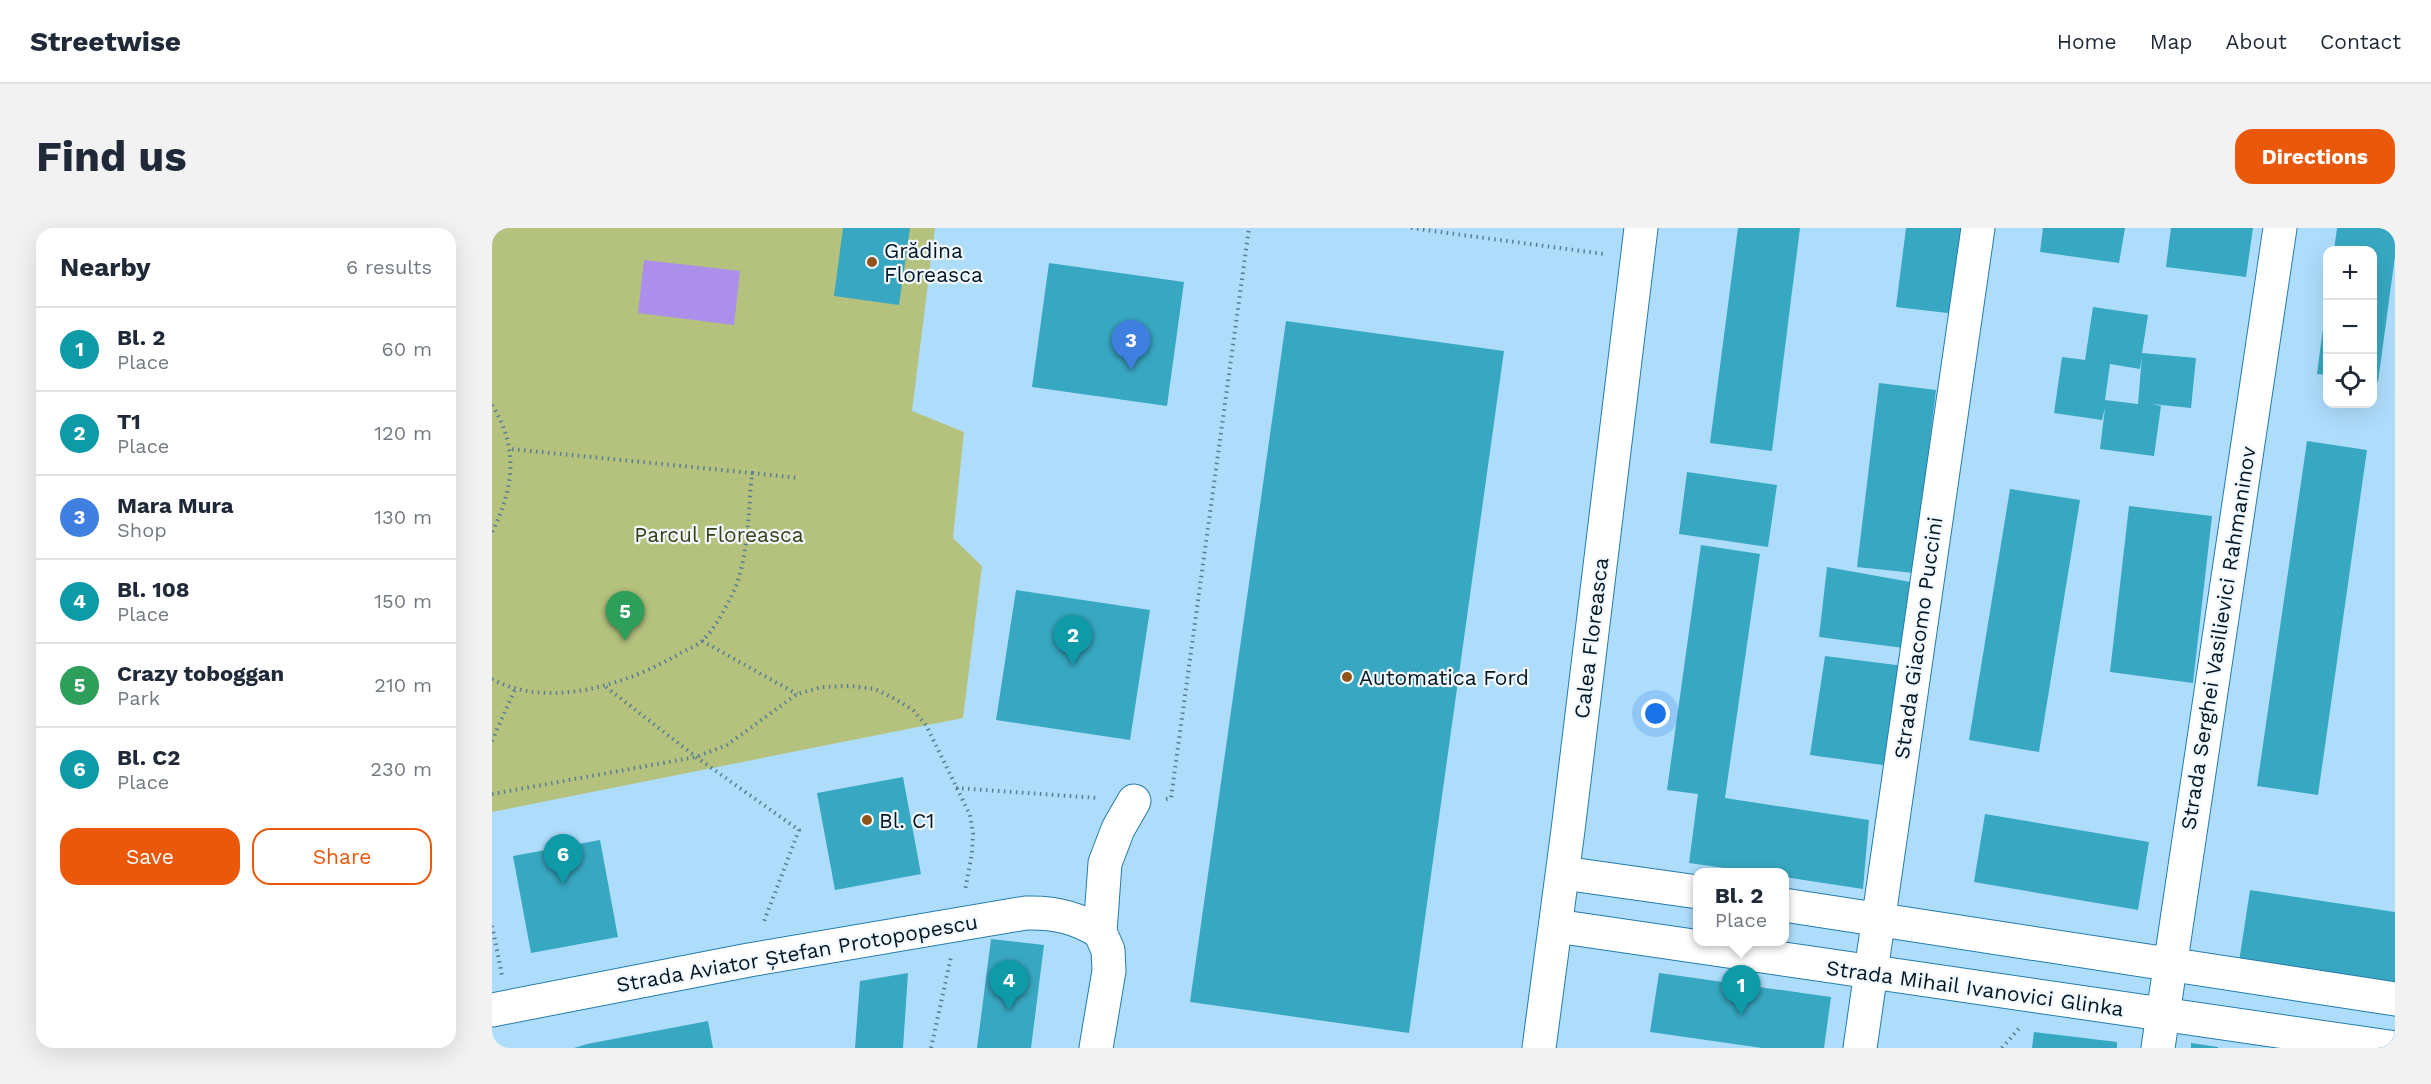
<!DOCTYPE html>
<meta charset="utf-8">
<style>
body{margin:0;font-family:"Work Sans",sans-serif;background:#f2f2f3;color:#1f2937}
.controls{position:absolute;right:18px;top:18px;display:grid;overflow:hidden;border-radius:12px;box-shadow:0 6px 24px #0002}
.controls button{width:54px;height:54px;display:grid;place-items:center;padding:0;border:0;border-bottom:2px solid #e0e1e3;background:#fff;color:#1f2937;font:30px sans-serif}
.you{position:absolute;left:1164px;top:486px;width:21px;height:21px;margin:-15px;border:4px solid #fff;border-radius:50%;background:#1a73e8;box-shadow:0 0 0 9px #1a73e833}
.badge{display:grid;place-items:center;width:39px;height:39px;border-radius:50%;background:#ea580c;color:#fff;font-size:20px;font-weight:700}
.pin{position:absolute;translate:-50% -50px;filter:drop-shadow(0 2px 3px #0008)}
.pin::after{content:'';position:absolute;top:32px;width:21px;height:18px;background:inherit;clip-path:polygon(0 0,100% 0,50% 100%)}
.popup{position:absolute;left:1201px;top:640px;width:96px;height:78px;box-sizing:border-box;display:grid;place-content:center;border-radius:12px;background:#fff;filter:drop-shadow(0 2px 4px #0005);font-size:20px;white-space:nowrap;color:#747a83}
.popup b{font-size:22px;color:#1f2937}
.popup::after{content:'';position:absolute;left:50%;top:100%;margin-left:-12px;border:12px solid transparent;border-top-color:#fff}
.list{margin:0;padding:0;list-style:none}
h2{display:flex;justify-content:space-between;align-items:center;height:78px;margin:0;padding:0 24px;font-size:26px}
h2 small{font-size:20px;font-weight:400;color:#747a83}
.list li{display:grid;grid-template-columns:39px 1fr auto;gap:18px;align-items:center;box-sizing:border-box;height:84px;padding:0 24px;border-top:2px solid #e0e1e3}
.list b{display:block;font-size:22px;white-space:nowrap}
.list p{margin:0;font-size:20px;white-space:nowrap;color:#747a83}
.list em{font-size:20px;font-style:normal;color:#747a83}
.actions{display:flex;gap:12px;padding:18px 24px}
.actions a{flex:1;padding:14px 0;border:2px solid #ea580c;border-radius:18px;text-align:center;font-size:21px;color:#ea580c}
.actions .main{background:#ea580c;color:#fff}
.icon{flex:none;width:33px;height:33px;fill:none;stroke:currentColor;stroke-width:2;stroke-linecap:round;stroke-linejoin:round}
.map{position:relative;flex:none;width:1903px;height:820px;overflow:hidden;border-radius:18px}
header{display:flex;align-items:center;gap:36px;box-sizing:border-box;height:84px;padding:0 30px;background:#fff;border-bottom:2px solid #e0e1e3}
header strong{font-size:28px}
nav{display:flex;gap:33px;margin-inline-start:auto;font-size:21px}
.intro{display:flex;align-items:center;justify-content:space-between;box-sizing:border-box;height:144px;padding:0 36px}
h1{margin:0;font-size:42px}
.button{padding:15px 27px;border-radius:18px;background:#ea580c;color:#fff;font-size:21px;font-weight:700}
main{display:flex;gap:36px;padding:0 36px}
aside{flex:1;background:#fff;border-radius:18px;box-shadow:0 6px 24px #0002}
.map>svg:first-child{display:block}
.green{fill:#b5c27e}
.water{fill:#ab8fea}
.building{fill:#38a8c2;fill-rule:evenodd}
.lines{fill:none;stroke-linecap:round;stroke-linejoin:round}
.minor-casing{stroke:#247cab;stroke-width:35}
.path{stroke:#5a7d94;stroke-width:4;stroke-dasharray:1.5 4.5;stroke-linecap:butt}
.minor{stroke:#fff;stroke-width:33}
.poi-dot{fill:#92531b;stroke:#f1f8fe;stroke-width:2}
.labels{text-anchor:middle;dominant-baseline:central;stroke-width:4.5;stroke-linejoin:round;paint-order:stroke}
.poi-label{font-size:21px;fill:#001625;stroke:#f1f8fe;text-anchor:start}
.park-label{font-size:21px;fill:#383f14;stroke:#f1f8fe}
.street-label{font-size:21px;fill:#001625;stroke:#f1f8fe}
</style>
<header>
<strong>Streetwise</strong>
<nav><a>Home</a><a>Map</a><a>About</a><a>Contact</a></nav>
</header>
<div class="intro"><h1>Find us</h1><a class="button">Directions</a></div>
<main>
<aside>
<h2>Nearby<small>6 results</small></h2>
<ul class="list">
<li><span class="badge" style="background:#0f9aa8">1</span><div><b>Bl. 2</b><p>Place</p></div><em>60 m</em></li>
<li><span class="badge" style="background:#0f9aa8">2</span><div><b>T1</b><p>Place</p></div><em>120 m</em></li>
<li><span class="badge" style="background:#3f7fe0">3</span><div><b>Mara Mura</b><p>Shop</p></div><em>130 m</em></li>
<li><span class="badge" style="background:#0f9aa8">4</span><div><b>Bl. 108</b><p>Place</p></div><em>150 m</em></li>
<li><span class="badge" style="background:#2e9e5b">5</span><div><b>Crazy toboggan</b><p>Park</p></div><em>210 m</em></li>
<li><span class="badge" style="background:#0f9aa8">6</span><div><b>Bl. C2</b><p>Place</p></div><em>230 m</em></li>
</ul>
<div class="actions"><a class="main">Save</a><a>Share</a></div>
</aside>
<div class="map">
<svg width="1903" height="820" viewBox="0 0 1903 820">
<rect width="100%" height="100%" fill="#aeddfc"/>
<path class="green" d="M0,0H443L420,183L472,204L461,310L490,338L471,490L0,584Z"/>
<path class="water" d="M152,32L248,43L242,97L146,85Z"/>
<g class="building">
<path d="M351,0H418L407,77L342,68Z"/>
<path d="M1246,0H1308L1280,223L1218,215Z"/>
<path d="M1414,0H1475L1464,86L1404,79Z"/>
<path d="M1551,0H1633L1627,35L1548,24Z"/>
<path d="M1679,0H1761L1754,49L1674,39Z"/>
<path d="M1845,0H1903V28L1886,154L1880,153V22H1842Z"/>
<path d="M557,35L692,54L675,178L540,159Z"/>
<path d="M1834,77H1836V147L1825,146Z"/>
<path d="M1601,79L1656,87L1650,125L1704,130L1699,180L1660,176L1669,178L1662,228L1608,221L1613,180L1610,192L1562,185L1570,129L1593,132ZM1650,128L1646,176L1613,172L1618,136L1648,141Z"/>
<path d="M794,93L1012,123L917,805L698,774Z"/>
<path d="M1387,155L1444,162L1422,345L1365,339Z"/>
<path d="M1815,213L1875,222L1826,567L1765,558Z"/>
<path d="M1195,244L1285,257L1276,319L1187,306Z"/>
<path d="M1518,261L1588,272L1547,524L1477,512Z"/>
<path d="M1637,278L1720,288L1701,455L1618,444Z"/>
<path d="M1209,317L1268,326L1233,570L1377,592L1371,661L1292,649V644H1261L1197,635L1206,566L1175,562Z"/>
<path d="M1335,339L1424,355L1419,421L1327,409Z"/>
<path d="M524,362L658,382L638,512L504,492Z"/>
<path d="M1333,428L1412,438L1398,538L1318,527Z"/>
<path d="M411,549L429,646L343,662L325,565Z"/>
<path d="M1493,586L1657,614L1646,682L1482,654Z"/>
<path d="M108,612L126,709L39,725L21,628Z"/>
<path d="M1758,662L1903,684V757L1747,734Z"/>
<path d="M499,711L552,717L539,820H485Z"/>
<path d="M416,745L411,820H363L368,753Z"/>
<path d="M1167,745L1339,769L1332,820H1270L1158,804Z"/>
<path d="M216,793L221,820H82L95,816Z"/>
<path d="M1542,804L1625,814V820H1540Z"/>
<path d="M1699,815L1726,819V820H1699Z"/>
</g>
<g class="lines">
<defs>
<g id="minor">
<path d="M1071,645L1206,664"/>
<path d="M1292,677L1903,771"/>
<path d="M1064,698L1903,820"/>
<path d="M0,782L257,732L534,685C561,684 584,689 608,704"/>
<path d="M604,820L617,743L616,722L608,704L613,635L626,601L642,573"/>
<path d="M1047,820L1076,602L1149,0"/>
<path d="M1368,820L1486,0"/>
<path d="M1666,820L1788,0"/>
</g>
</defs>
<use href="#minor" class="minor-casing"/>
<g class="path">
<path d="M919,0L1112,26"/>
<path d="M0,177C27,220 22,260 0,304"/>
<path d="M260,245L307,250"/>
<path d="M210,413L305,466"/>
<path d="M0,451C57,482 135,456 187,426C194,422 205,418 211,412C222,402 231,384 238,371C257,336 256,284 260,245L19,221"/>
<path d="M114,459L204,529L307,602L271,696"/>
<path d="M0,513L23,461"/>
<path d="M464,560L606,570"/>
<path d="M0,566L204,529L235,517L305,466L330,459L359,458L383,461L403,471L421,482L434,497L478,587L481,605L480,625L473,663"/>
<path d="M674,571L679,570L757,0"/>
<path d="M0,698L10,747"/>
<path d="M439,820L459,729"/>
<path d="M1510,820L1529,798"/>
</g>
<use href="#minor" class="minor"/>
</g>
<g class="poi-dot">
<circle cx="380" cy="34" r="6"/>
<circle cx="855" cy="449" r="6"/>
<circle cx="375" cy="592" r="6"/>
</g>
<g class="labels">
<g class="poi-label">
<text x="392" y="22">Grădina<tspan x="392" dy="24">Floreasca</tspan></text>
<text x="867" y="449">Automatica Ford</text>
<text x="387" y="592">Bl. C1</text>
</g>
<g class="park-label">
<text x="227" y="306">Parcul Floreasca</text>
</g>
<g class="street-label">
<text transform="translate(1099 410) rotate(-83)">Calea Floreasca</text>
<text transform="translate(1426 410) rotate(-82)">Strada Giacomo Puccini</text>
<text transform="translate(1726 410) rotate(-81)">Strada Serghei Vasilievici Rahmaninov</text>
<text transform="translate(305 725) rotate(-10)">Strada Aviator Ștefan Protopopescu</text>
<text transform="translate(1483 760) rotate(8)">Strada Mihail Ivanovici Glinka</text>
</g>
</g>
</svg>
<div class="controls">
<button>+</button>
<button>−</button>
<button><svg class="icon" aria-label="locate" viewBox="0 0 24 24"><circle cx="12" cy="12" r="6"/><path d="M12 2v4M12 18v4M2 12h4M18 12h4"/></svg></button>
</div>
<div class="you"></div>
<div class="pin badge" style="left:1249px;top:787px;background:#0f9aa8">1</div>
<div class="popup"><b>Bl. 2</b>Place</div>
<div class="pin badge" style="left:581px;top:437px;background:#0f9aa8">2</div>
<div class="pin badge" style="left:639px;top:142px;background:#3f7fe0">3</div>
<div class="pin badge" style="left:517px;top:782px;background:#0f9aa8">4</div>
<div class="pin badge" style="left:133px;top:413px;background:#2e9e5b">5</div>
<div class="pin badge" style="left:71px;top:656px;background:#0f9aa8">6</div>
</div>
</main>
